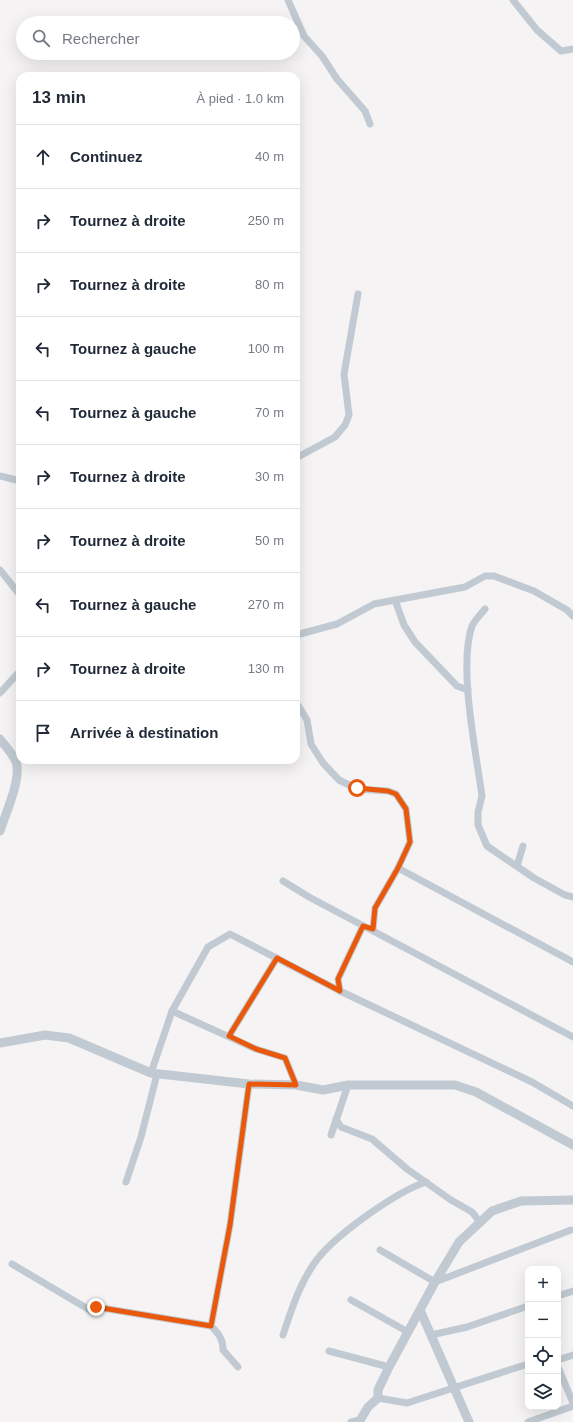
<!DOCTYPE html>
<html lang="fr">
<meta charset="utf-8">
<style>
body{margin:0;font-family:Arial,sans-serif;background:#f2f2f3;color:#1f2937}
.controls{position:absolute;right:12px;bottom:12px;display:grid;overflow:hidden;border-radius:8px;box-shadow:0 4px 16px #0002}
.controls button{width:36px;height:36px;display:grid;place-items:center;padding:0;border:0;border-bottom:1px solid #e0e1e3;background:#fff;color:#1f2937;font:20px sans-serif}
.stop{position:absolute;width:12px;height:12px;margin:-9px;border:3px solid #ea580c;border-radius:50%;background:#fff}
.stop.end{background:#ea580c;border-color:#fff;box-shadow:0 1px 4px #0008}
.list{margin:0;padding:0;list-style:none}
h2{display:flex;justify-content:space-between;align-items:center;height:52px;margin:0;padding:0 16px;font-size:17px}
h2 small{font-size:13px;font-weight:400;color:#747a83}
.list li{display:grid;grid-template-columns:26px 1fr auto;gap:12px;align-items:center;box-sizing:border-box;height:64px;padding:0 16px;border-top:1px solid #e0e1e3}
.list b{display:block;font-size:15px;white-space:nowrap}
.list em{font-size:13px;font-style:normal;color:#747a83}
.icon{flex:none;width:22px;height:22px;fill:none;stroke:currentColor;stroke-width:2;stroke-linecap:round;stroke-linejoin:round}
.map{position:relative;flex:none;width:573px;height:1422px;overflow:hidden}
.search{position:absolute;background:#fff;box-shadow:0 4px 16px #0002;left:16px;top:16px;width:284px;height:44px;display:flex;align-items:center;gap:10px;box-sizing:border-box;padding:0 14px;border-radius:22px;color:#747a83;font-size:15px}
.panel{position:absolute;background:#fff;box-shadow:0 4px 16px #0002;left:16px;top:72px;width:284px;height:692px;border-radius:12px}
.map>svg:first-child{display:block}
.lines{fill:none;stroke-linecap:round;stroke-linejoin:round}
.minor{stroke:#c1cad2;stroke-width:7}
.tertiary{stroke:#c1cad2;stroke-width:9}
.route{stroke:#ea580c;stroke-width:5}
</style>
<div class="map">
<svg width="573" height="1422" viewBox="0 0 573 1422">
<rect width="100%" height="100%" fill="#f5f3f3"/>
<g class="lines">
<g class="minor">
<path d="M288,0L304,36L322,56L337,79L365,111L370,124"/>
<path d="M513,0L537,30L561,51L573,49"/>
<path d="M296,458L335,437L345,425L349,415L344,374L358,294"/>
<path d="M0,476L20,481"/>
<path d="M0,570L20,595"/>
<path d="M395,600L404,625L415,642L457,686L468,690"/>
<path d="M485,609C481,614 475,620 472,626C458,666 476,752 482,796L478,812V825L487,846L534,878L565,895L573,897"/>
<path d="M296,635L337,624L374,604L465,587L485,576H494L534,591L567,610L573,616"/>
<path d="M0,693L20,671"/>
<path d="M296,702L307,720L311,744L323,763L339,780L357,789L388,791L396,794L406,809L410,842L398,868L375,908L373,929"/>
<path d="M517,866L523,846"/>
<path d="M398,868L573,962"/>
<path d="M283,881L309,897L573,1037"/>
<path d="M340,991L338,979L363,926"/>
<path d="M172,1011L256,1049L285,1058L296,1085"/>
<path d="M229,1036L277,958"/>
<path d="M151,1073L172,1011L208,947L230,934L340,991L532,1082L573,1106"/>
<path d="M336,1119L341,1127L372,1139L407,1169L451,1200L472,1212L480,1222"/>
<path d="M331,1135L348,1085"/>
<path d="M126,1182L141,1137L157,1074"/>
<path d="M380,1250L435,1282L571,1230"/>
<path d="M12,1264L93,1312L96,1307L211,1326C219,1334 223,1339 223,1350L238,1367"/>
<path d="M558,1296L573,1291"/>
<path d="M351,1300L408,1332"/>
<path d="M211,1326L230,1225L249,1084"/>
<path d="M283,1335C292,1308 301,1279 319,1257C340,1232 396,1192 426,1182"/>
<path d="M431,1335L467,1327L528,1306"/>
<path d="M329,1351L389,1367"/>
<path d="M558,1360L573,1355"/>
<path d="M558,1367L573,1403"/>
<path d="M378,1398L407,1403L528,1364"/>
<path d="M351,1422L360,1420"/>
<path d="M528,1422L573,1406"/>
</g>
<g class="tertiary">
<path d="M0,739C5,746 13,754 16,762C22,778 5,815 0,831"/>
<path d="M0,1043L45,1035L69,1038L151,1073L249,1084L296,1085L323,1090L348,1085H455L476,1092L573,1145"/>
<path d="M420,1310L469,1422"/>
<path d="M359,1422L368,1407L378,1398V1390L389,1367L435,1282L459,1242L492,1211L521,1201L573,1200"/>
</g>
</g>
<g class="lines">
<path class="route" d="M96,1307L211,1326L230,1225L249,1084L296,1085L285,1058L256,1049L229,1036L277,958L340,991L338,979L363,926L373,929L375,908L398,868L410,842L406,809L396,794L388,791L357,788"/>
</g>
</svg>
<div class="controls">
<button>+</button>
<button>−</button>
<button><svg class="icon" aria-label="locate" viewBox="0 0 24 24"><circle cx="12" cy="12" r="6"/><path d="M12 2v4M12 18v4M2 12h4M18 12h4"/></svg></button>
<button><svg class="icon" aria-label="layers" viewBox="0 0 24 24"><path d="M12 4l9 5-9 5-9-5zM3 14l9 5 9-5"/></svg></button>
</div>
<div class="stop" style="left:357px;top:788px"></div>
<div class="stop end" style="left:96px;top:1307px"></div>
<div class="search"><svg class="icon" aria-label="search" viewBox="0 0 24 24"><circle cx="10" cy="10" r="6"/><path d="M15 15l6 6"/></svg>Rechercher</div>
<section class="panel">
<h2>13 min<small>À pied · 1.0 km</small></h2>
<ul class="list">
<li><svg class="icon" aria-label="ahead" viewBox="0 0 24 24"><path d="M12 20V5M6 11l6-6 6 6"/></svg><div><b>Continuez</b></div><em>40 m</em></li>
<li><svg class="icon" aria-label="right" viewBox="0 0 24 24"><path d="M7 20v-9h11M14 6l5 5-5 5"/></svg><div><b>Tournez à droite</b></div><em>250 m</em></li>
<li><svg class="icon" aria-label="right" viewBox="0 0 24 24"><path d="M7 20v-9h11M14 6l5 5-5 5"/></svg><div><b>Tournez à droite</b></div><em>80 m</em></li>
<li><svg class="icon" aria-label="left" viewBox="0 0 24 24"><path d="M17 20v-9H6M10 6l-5 5 5 5"/></svg><div><b>Tournez à gauche</b></div><em>100 m</em></li>
<li><svg class="icon" aria-label="left" viewBox="0 0 24 24"><path d="M17 20v-9H6M10 6l-5 5 5 5"/></svg><div><b>Tournez à gauche</b></div><em>70 m</em></li>
<li><svg class="icon" aria-label="right" viewBox="0 0 24 24"><path d="M7 20v-9h11M14 6l5 5-5 5"/></svg><div><b>Tournez à droite</b></div><em>30 m</em></li>
<li><svg class="icon" aria-label="right" viewBox="0 0 24 24"><path d="M7 20v-9h11M14 6l5 5-5 5"/></svg><div><b>Tournez à droite</b></div><em>50 m</em></li>
<li><svg class="icon" aria-label="left" viewBox="0 0 24 24"><path d="M17 20v-9H6M10 6l-5 5 5 5"/></svg><div><b>Tournez à gauche</b></div><em>270 m</em></li>
<li><svg class="icon" aria-label="right" viewBox="0 0 24 24"><path d="M7 20v-9h11M14 6l5 5-5 5"/></svg><div><b>Tournez à droite</b></div><em>130 m</em></li>
<li><svg class="icon" aria-label="arrive" viewBox="0 0 24 24"><path d="M6 21V4h12l-3 4 3 4H6"/></svg><div><b>Arrivée à destination</b></div></li>
</ul>
</section>
</div>
